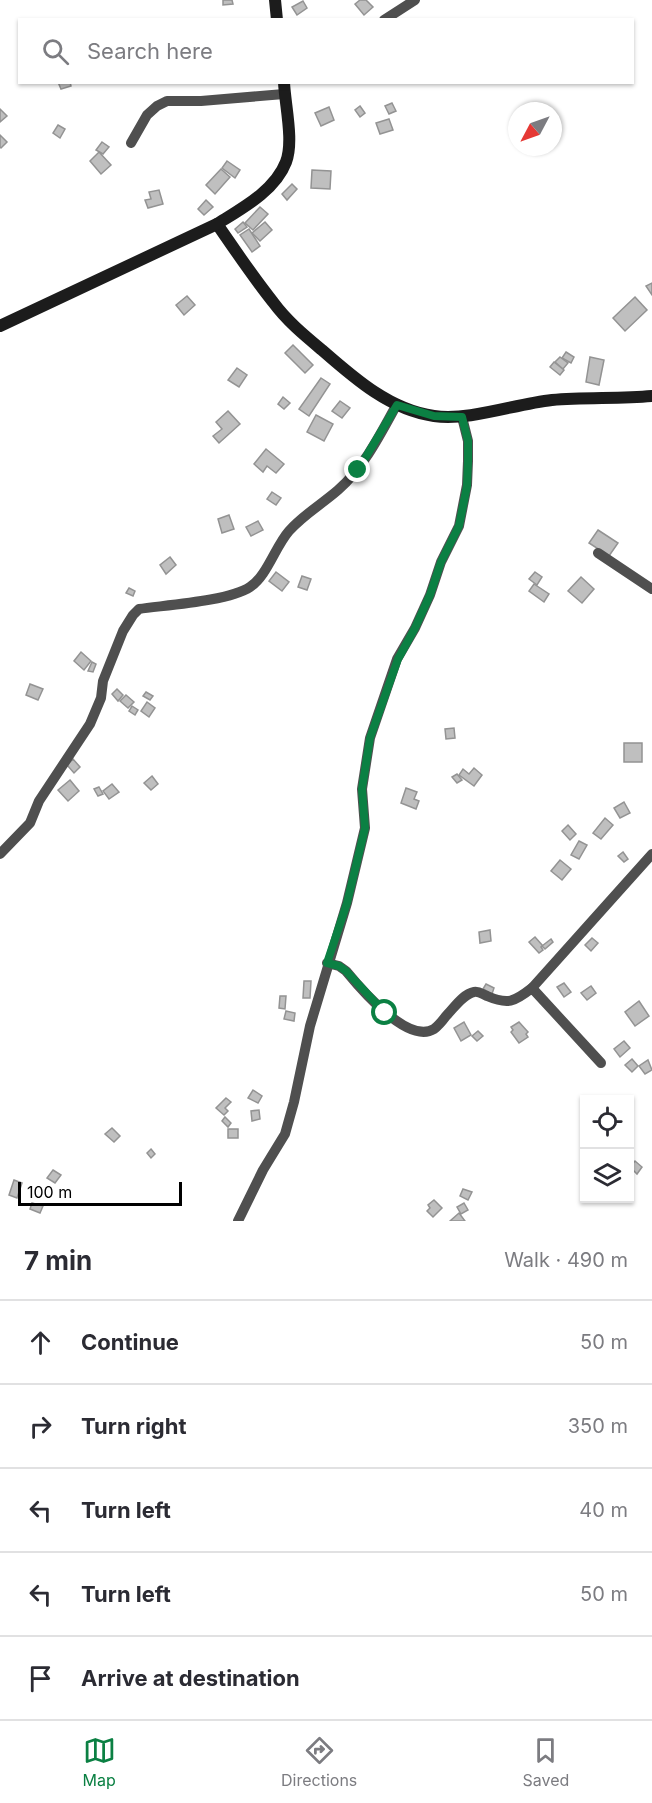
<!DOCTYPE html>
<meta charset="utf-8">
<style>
body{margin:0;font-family:Inter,sans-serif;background:#f2f2f3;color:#2b2b33}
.controls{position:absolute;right:18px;bottom:18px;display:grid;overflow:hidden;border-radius:0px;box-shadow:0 2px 4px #0004}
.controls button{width:54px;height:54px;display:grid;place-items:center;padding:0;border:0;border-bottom:2px solid #e1e1e2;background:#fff;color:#2b2b33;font:30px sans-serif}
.compass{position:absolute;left:508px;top:102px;width:54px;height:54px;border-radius:50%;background:#fff;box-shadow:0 2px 4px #0004;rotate:229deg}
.scale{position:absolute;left:18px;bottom:15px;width:164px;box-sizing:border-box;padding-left:6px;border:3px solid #000;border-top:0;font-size:16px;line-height:21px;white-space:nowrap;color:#000;-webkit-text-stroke:4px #fff;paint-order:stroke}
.stop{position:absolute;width:18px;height:18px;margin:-14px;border:4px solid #0b8043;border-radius:50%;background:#fff}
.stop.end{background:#0b8043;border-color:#fff;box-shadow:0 2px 6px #0008}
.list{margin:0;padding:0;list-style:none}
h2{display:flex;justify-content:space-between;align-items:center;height:78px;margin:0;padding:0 24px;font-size:26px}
h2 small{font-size:20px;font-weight:400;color:#7c7c81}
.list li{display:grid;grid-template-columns:39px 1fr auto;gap:18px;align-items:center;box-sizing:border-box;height:84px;padding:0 24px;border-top:2px solid #e1e1e2}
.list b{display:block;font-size:22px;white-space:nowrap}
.list em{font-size:20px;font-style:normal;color:#7c7c81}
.icon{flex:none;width:33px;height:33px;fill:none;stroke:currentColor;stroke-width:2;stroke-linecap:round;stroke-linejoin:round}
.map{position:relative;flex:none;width:652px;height:1221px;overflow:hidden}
.search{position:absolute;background:#fff;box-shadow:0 2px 4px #0004;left:18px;right:18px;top:18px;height:66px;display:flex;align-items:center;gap:15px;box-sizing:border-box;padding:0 21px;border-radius:0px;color:#7c7c81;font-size:22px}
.sheet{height:498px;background:#fff}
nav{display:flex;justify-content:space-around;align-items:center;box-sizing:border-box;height:84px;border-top:2px solid #e1e1e2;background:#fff;font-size:16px;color:#7c7c81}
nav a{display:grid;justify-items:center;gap:3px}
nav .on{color:#0b8043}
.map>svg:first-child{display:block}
.building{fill:#bfbfbf;stroke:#939393;stroke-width:1.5}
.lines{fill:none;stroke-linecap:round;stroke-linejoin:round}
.street{stroke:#4f4f4f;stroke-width:10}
.secondary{stroke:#1c1c1c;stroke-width:12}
.route{stroke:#0b8043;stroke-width:8}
</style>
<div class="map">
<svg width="652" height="1221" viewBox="0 0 652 1221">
<rect width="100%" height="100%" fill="#fff"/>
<g class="building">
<path d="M223,0H232L233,4L223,5Z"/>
<path d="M360,0H366L373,7L364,15L355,4Z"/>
<path d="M303,1L307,8L297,15L292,7Z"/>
<path d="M58,82H70L71,86L61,89Z"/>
<path d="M392,103L396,111L389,114L385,106Z"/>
<path d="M360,106L365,113L360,117L355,110Z"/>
<path d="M329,107L334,120L321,126L315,113Z"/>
<path d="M0,109L7,116L0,122Z"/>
<path d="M389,119L393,130L380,134L376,123Z"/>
<path d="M58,125L65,129L60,138L53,133Z"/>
<path d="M0,135L7,142L1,148L0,147Z"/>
<path d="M102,142L109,147L103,154L96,150Z"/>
<path d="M99,152L111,165L101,174L90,161Z"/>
<path d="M227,161L240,170L235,178L222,168Z"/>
<path d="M221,169L230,177L215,194L206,185Z"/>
<path d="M312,170L331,171L330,189L311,188Z"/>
<path d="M292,184L297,189L287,200L282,194Z"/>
<path d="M159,190L163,204L148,208L145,200L151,199L149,192Z"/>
<path d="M206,200L213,207L204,215L198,209Z"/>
<path d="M260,207L268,214L253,230L245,223Z"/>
<path d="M243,222L247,227L238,233L235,229Z"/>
<path d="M265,222L272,230L260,241L252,233Z"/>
<path d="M249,229L260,246L252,252L240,235Z"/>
<path d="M652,283V295L646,286Z"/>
<path d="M187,296L195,305L184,315L176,305Z"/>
<path d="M635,297L647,310L625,331L613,318Z"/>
<path d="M293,345L313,365L305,373L285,353Z"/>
<path d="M566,352L574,357L571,363L562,358Z"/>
<path d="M560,357L568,363L563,369L555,362Z"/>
<path d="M590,357L604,360L599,385L586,382Z"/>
<path d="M554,362L564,370L560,375L550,367Z"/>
<path d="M237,368L247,375L239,387L228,380Z"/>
<path d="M321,378L330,384L309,416L299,409Z"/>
<path d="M283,397L290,403L284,409L278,404Z"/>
<path d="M340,401L350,408L342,418L332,411Z"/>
<path d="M228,411L240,424L219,443L213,436L222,429L216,422Z"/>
<path d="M316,415L333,424L324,441L307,432Z"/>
<path d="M266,449L284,464L276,473L267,466L263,472L254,464Z"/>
<path d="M272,492L281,498L276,505L267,499Z"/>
<path d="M229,515L234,529L222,533L218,519Z"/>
<path d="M258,521L263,530L251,536L246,527Z"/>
<path d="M598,530L618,543L609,556L589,543Z"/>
<path d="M170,557L176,565L166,574L160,565Z"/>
<path d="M276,572L289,582L282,591L269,581Z"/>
<path d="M535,572L542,577L537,585L529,579Z"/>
<path d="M302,576L311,579L307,590L298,587Z"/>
<path d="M581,577L594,589L582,603L568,591Z"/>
<path d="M534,584L549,594L544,602L529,591Z"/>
<path d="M129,588L135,591L133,596L126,593Z"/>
<path d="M81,652L91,661L84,670L74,661Z"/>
<path d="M92,662L96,664L93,672L88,671Z"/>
<path d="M30,684L43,689L38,700L26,695Z"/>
<path d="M117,689L123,695L118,701L112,694Z"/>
<path d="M146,692L153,696L150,700L143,696Z"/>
<path d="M126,695L134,702L128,708L120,701Z"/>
<path d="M147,702L155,708L149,717L141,711Z"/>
<path d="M132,706L138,710L135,715L129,711Z"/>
<path d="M454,728L455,738L446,739L445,729Z"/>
<rect x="624" y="743" width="18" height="19"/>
<path d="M73,759L80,767L74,773L67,765Z"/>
<path d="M474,768L482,775L474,786L459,775L463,769L469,774Z"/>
<path d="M457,774L462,780L457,783L452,777Z"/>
<path d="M152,776L158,784L151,790L144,783Z"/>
<path d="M70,780L79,791L68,801L58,790Z"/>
<path d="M112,784L119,792L109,799L103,791Z"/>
<path d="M99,787L103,794L98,796L94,789Z"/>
<path d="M406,788L417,792L414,799L419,801L416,809L401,803Z"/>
<path d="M624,802L630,813L620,818L614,808Z"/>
<path d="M605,818L613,825L601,839L593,833Z"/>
<path d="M568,825L576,834L570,840L562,831Z"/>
<path d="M579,841L587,845L579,859L571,855Z"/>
<path d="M623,852L628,859L624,862L618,856Z"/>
<path d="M560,860L571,869L562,880L551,871Z"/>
<path d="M490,930L491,941L480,943L479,932Z"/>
<path d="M535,937L543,946L541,947L543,950L539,953L529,942Z"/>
<path d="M592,938L598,943L591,951L585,945Z"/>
<path d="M551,939L553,942L545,949L542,946Z"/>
<path d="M304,981H311L310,998H303Z"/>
<path d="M564,983L571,992L564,997L557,987Z"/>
<path d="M486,984L494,988L492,994L483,989Z"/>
<path d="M591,986L596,993L587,1000L581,993Z"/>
<path d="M280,996H286L285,1009L279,1008Z"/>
<path d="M639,1001L649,1016L635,1026L625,1012Z"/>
<path d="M286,1011L295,1013L294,1021L284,1019Z"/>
<path d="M464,1022L471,1035L461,1041L454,1028Z"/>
<path d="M519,1022L528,1032L526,1034L528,1037L519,1043L511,1032L513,1030L511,1027Z"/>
<path d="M478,1031L483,1036L477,1041L472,1036Z"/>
<path d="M624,1041L630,1048L620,1057L614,1049Z"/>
<path d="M632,1059L638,1066L632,1072L625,1065Z"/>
<path d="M648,1060L652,1070L645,1074L639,1066Z"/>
<path d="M253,1090L262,1096L258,1103L248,1098Z"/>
<path d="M226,1098L231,1102L225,1108L228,1111L224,1115L216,1108Z"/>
<path d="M259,1110L260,1119L252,1121L251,1111Z"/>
<path d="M225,1117L231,1123L228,1127L222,1121Z"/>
<path d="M112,1128L120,1136L114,1142L105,1134Z"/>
<rect x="228" y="1129" width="10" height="9"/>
<path d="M151,1149L155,1154L151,1158L147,1153Z"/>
<path d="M635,1161L642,1167L637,1174L630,1167Z"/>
<path d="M53,1170L61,1175L55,1183L47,1178Z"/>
<path d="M14,1180L22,1183L17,1198L9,1195Z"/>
<path d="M463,1189L472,1192L468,1200L460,1196Z"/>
<path d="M434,1200L442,1208L433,1217L427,1211L430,1208L428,1205Z"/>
<path d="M32,1203L43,1206L40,1213L30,1209Z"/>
<path d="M464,1203L468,1210L461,1214L457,1207Z"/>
<path d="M459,1213L465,1221H450Z"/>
</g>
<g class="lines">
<g class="street">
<path d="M384,20L415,0"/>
<path d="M131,143L147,115L157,106L167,101H201L284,94"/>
<path d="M598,553L652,589"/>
<path d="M0,854L30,823L39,801L90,724L101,698L103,681L123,631L133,615L139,609C167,605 229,601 250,587C267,576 275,547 289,531C303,515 322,504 338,490C364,467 380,435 397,404"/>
<path d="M327,963L339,966L346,971C360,988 408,1045 434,1029C438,1026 443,1020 446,1016C454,1008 463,994 474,992C479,991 482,994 487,996C508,1005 514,1002 532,988L601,1063"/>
<path d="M532,988L652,854"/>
<path d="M238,1221L263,1170L285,1134L294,1102L310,1026L347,903L365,828L362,789L370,738L397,659L415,628L430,595L441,562L459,526L467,485L468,461V441L462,417"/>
</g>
<g class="secondary">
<path d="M275,0L277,20"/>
<path d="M217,224C235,250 253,277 273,302C287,321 304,335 322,350C354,378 390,410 434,416C470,421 515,404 552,400C585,397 619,399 652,396"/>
<path d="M0,326L217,224C241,209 275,191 286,162C294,141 285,105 284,82"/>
</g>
</g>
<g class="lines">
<path class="route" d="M358,470L397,405L434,416L462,417L468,441V461L467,486L459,526L441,562L430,595L415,628L398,659L370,738L362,789L365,828L347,903L327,963L339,966L346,971L385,1013"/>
</g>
</svg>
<div class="controls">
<button><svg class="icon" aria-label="locate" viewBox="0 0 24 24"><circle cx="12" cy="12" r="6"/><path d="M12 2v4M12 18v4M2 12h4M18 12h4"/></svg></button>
<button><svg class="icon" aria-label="layers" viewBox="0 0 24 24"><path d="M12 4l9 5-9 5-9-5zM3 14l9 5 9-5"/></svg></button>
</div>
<svg class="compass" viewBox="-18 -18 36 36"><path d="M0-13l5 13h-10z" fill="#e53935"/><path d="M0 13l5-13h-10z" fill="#7c7c81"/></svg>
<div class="scale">100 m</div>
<div class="stop" style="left:385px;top:1013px"></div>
<div class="stop end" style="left:358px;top:470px"></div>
<div class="search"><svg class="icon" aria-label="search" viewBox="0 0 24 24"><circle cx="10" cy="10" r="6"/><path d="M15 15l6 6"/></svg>Search here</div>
</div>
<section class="sheet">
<h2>7 min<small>Walk · 490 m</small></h2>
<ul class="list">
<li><svg class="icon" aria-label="ahead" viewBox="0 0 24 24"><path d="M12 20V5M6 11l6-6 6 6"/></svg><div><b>Continue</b></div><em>50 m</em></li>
<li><svg class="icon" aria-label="right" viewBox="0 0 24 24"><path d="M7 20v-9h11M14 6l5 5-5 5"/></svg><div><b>Turn right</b></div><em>350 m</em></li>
<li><svg class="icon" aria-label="left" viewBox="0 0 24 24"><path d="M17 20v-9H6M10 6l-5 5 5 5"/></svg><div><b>Turn left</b></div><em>40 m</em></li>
<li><svg class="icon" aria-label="left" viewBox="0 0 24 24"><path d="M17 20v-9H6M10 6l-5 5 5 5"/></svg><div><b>Turn left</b></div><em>50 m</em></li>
<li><svg class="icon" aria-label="arrive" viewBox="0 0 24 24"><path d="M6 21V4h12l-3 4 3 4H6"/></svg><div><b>Arrive at destination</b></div></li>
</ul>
</section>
<nav>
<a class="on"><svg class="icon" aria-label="map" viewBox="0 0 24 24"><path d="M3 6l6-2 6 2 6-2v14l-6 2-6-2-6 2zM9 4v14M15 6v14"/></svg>Map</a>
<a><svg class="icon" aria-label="directions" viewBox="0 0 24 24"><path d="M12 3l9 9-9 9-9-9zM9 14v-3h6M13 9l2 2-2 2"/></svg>Directions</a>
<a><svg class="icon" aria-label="saved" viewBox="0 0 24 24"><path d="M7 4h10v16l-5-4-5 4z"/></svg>Saved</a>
</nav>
